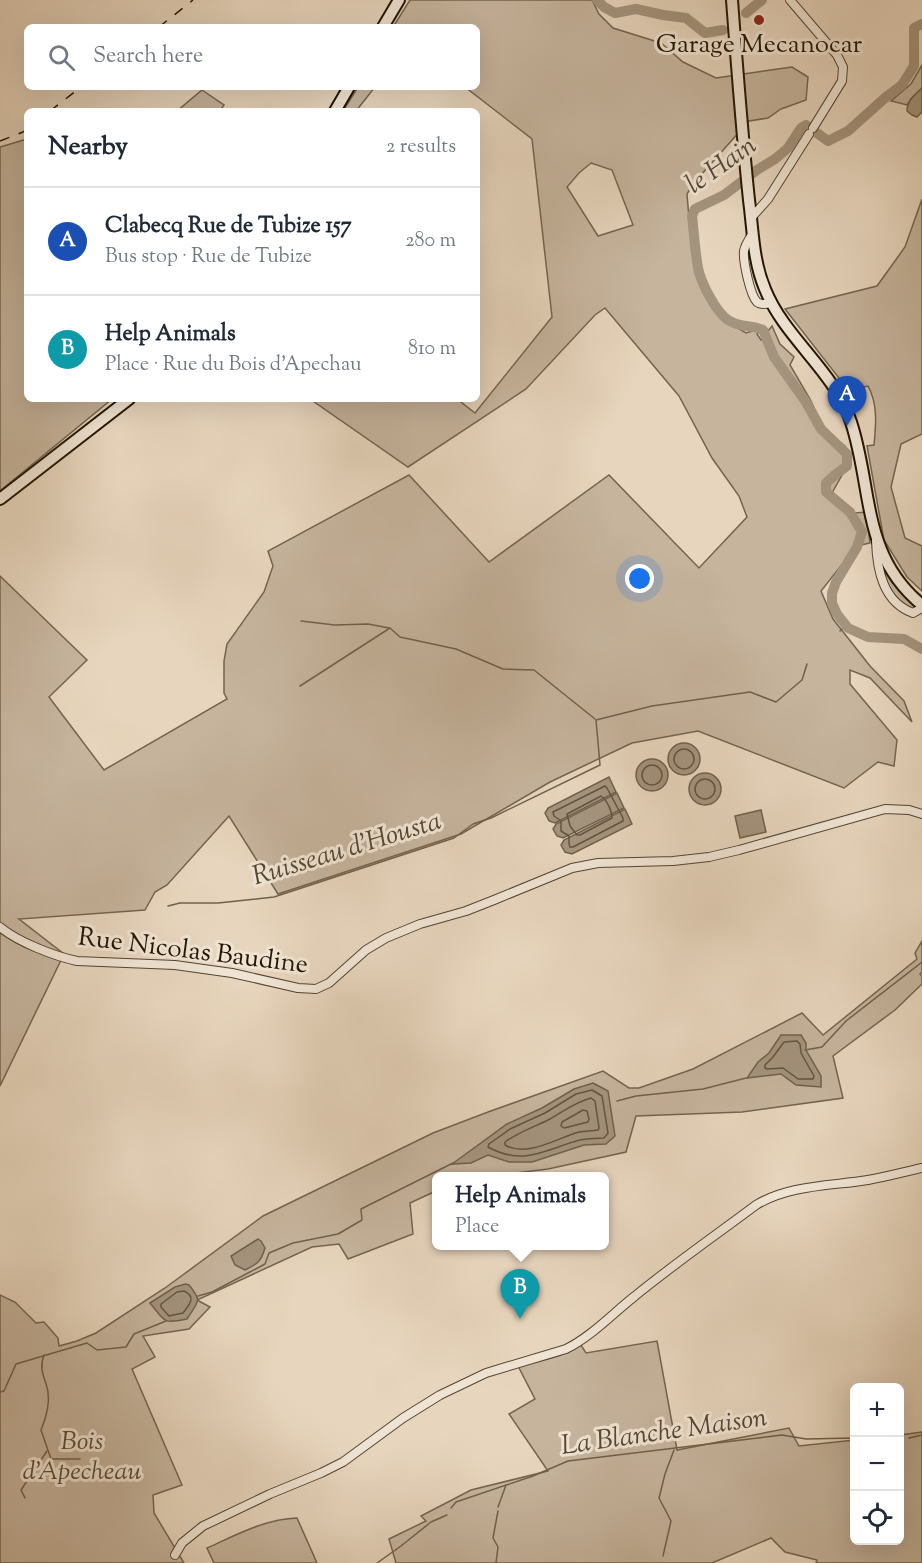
<!DOCTYPE html>
<meta charset="utf-8">
<style>
body{margin:0;font-family:"Sorts Mill Goudy",serif;background:#f2f2f3;color:#1f2937}
.controls{position:absolute;right:18px;bottom:18px;display:grid;overflow:hidden;border-radius:9px;box-shadow:0 6px 24px #0002}
.controls button{width:54px;height:54px;display:grid;place-items:center;padding:0;border:0;border-bottom:2px solid #e0e1e3;background:#fff;color:#1f2937;font:30px sans-serif}
.you{position:absolute;left:640px;top:579px;width:21px;height:21px;margin:-15px;border:4px solid #fff;border-radius:50%;background:#1a73e8;box-shadow:0 0 0 9px #1a73e833}
.badge{display:grid;place-items:center;width:39px;height:39px;border-radius:50%;background:#7c3aed;color:#fff;font-size:20px;font-weight:700}
.pin{position:absolute;translate:-50% -50px;filter:drop-shadow(0 2px 3px #0008)}
.pin::after{content:'';position:absolute;top:32px;width:21px;height:18px;background:inherit;clip-path:polygon(0 0,100% 0,50% 100%)}
.popup{position:absolute;left:432px;top:1172px;width:177px;height:78px;box-sizing:border-box;display:grid;place-content:center;border-radius:9px;background:#fff;filter:drop-shadow(0 2px 4px #0005);font-size:20px;white-space:nowrap;color:#747a83}
.popup b{font-size:22px;color:#1f2937}
.popup::after{content:'';position:absolute;left:50%;top:100%;margin-left:-12px;border:12px solid transparent;border-top-color:#fff}
.list{margin:0;padding:0;list-style:none}
h2{display:flex;justify-content:space-between;align-items:center;height:78px;margin:0;padding:0 24px;font-size:26px}
h2 small{font-size:20px;font-weight:400;color:#747a83}
.list li{display:grid;grid-template-columns:39px 1fr auto;gap:18px;align-items:center;box-sizing:border-box;height:108px;padding:0 24px;border-top:2px solid #e0e1e3}
.list b{display:block;font-size:22px;white-space:nowrap}
.list p{margin:0;font-size:20px;white-space:nowrap;color:#747a83}
.list em{font-size:20px;font-style:normal;color:#747a83}
.icon{flex:none;width:33px;height:33px;fill:none;stroke:currentColor;stroke-width:2;stroke-linecap:round;stroke-linejoin:round}
.map{position:relative;flex:none;width:922px;height:1563px;overflow:hidden}
.search{position:absolute;background:#fff;box-shadow:0 6px 24px #0002;left:24px;top:24px;width:456px;height:66px;display:flex;align-items:center;gap:15px;box-sizing:border-box;padding:0 21px;border-radius:9px;color:#747a83;font-size:22px}
.panel{position:absolute;background:#fff;box-shadow:0 6px 24px #0002;left:24px;top:108px;width:456px;height:294px;border-radius:9px}
.map>svg:first-child{display:block}
.green{fill:#c6b49d;stroke:#74644f;stroke-width:1.5;fill-rule:evenodd}
.water{fill:#a4937d;stroke:#70604b;stroke-width:1.5}
.lines{fill:none;stroke-linecap:round;stroke-linejoin:round}
.shore{stroke:#64543f;stroke-width:1.5}
.stream{stroke:#70604b;stroke-width:1.5}
.river{stroke:#a4937d;stroke-width:10}
.street-casing{stroke:#544430;stroke-width:10}
.secondary-casing{stroke:#231401;stroke-width:14}
.street{stroke:#efe4d4;stroke-width:8}
.secondary{stroke:#efe4d4;stroke-width:10}
.rail{stroke:#231401;stroke-width:1.5;stroke-dasharray:10 10;stroke-linecap:butt}
.poi-dot{fill:#8f2418;stroke:#efe4d4;stroke-width:2}
.labels{text-anchor:middle;dominant-baseline:central;stroke-width:6;stroke-linejoin:round;paint-order:stroke}
.poi-label{font-size:26px;fill:#231401;stroke:#efe4d4}
.street-label{font-size:26px;fill:#231401;stroke:#efe4d4}
.park-label{font-size:26px;font-style:italic;fill:#5c4c38;stroke:#efe4d4}
.water-label{font-size:27px;font-style:italic;fill:#574733;stroke:#efe4d4}
</style>
<div class="map">
<svg width="922" height="1563" viewBox="0 0 922 1563">
<rect width="100%" height="100%" fill="#e7d5bd"/>
<filter id="stains"><feTurbulence type="fractalNoise" baseFrequency=".00333" numOctaves="4"/><feColorMatrix values="0 0 0 0 .2 0 0 0 0 .09 0 0 0 0 .02 0 0 0 .5 -.17"/></filter>
<radialGradient id="worn" r=".72"><stop offset=".6" stop-color="#630" stop-opacity="0"/><stop offset="1" stop-color="#630" stop-opacity=".3"/></radialGradient>
<g class="green">
<path d="M410,0H592L599,14L613,28L661,43L683,62L716,78L792,67L808,77L806,100L781,109L768,118L749,121L693,184L687,194L692,254L720,318L746,333L763,328L757,334L761,340L772,326L780,344L794,357L790,365L810,399L821,423L830,435L845,446L847,466L832,493L855,513L866,512L870,543L861,545L857,554L848,557L821,591L833,619L870,666L904,701L912,722L870,678L850,670V684L897,740L894,766L878,762L844,788L698,731L632,743L550,782L461,834L278,894L229,816L167,885L155,892L145,910L19,919L64,954L0,1086V576L87,660L49,697L104,770L227,699L224,693V661L227,644L264,592L273,566L268,551L409,475L489,562L609,475L699,568L747,517L739,496L712,458L679,396L605,308L595,315L526,389L408,467L310,399H457L475,413L552,317L532,139L465,87H477V27H393ZM591,163L612,170L633,225L598,236L567,187L579,173Z"/>
<path d="M922,65V88L911,99L907,105L891,101L911,84Z"/>
<path d="M358,87H375L356,111H343Z"/>
<path d="M202,90L224,105L220,111H177Z"/>
<path d="M27,139V399H112L0,491V147Z"/>
<path d="M922,199V434L901,444L891,487L905,538L922,546V591L907,577L884,540L867,446L874,445C876,425 878,404 868,386L849,391L785,309L877,286L905,247Z"/>
<path d="M887,573L892,582L918,609L915,611C898,605 890,592 884,575Z"/>
<path d="M922,941V972L920,974L922,976V984L895,1010L833,1056L843,1098L742,1112L636,1116L626,1152L548,1169L491,1176H436V1191L410,1203L413,1234L348,1259L339,1244L312,1247L197,1300L210,1307L189,1329L143,1336L155,1357L132,1369L182,1485L153,1495L154,1513L184,1563H0V1295L15,1302L36,1323L44,1322L58,1338L59,1346L77,1341L96,1333L165,1288L263,1216L433,1133L488,1112L603,1071L629,1088H639L693,1069L802,1013L823,1035L917,959L915,953Z"/>
<path d="M657,1341L677,1450L789,1428L799,1446L854,1440V1540H900V1435L922,1432V1563H816L817,1560L785,1552L771,1538L712,1563H396L389,1539L426,1521L421,1516L471,1490L548,1471L509,1414L535,1399L518,1366C538,1361 564,1357 581,1345L586,1353Z"/>
<path d="M297,1518L317,1563H214L207,1548C236,1535 265,1519 297,1518Z"/>
</g>
<g class="water">
<path d="M922,88V112L917,117L912,115L907,111C907,100 915,95 922,88Z"/>
<circle cx="684" cy="759" r="16"/>
<circle cx="652" cy="775" r="16"/>
<circle cx="705" cy="789" r="16"/>
<path d="M609,777L616,792L555,823L549,821L545,813L548,808Z"/>
<path d="M617,793L624,808L563,838L557,836L553,829L556,824Z"/>
<path d="M625,809L632,824L572,854L565,852L561,845L564,840Z"/>
<path d="M761,810L766,832L740,838L735,816Z"/>
<path d="M781,1035H801L806,1043V1050L821,1076V1087L796,1085L781,1074L747,1078L758,1062L769,1053Z"/>
<path d="M593,1083L608,1091L615,1136L606,1144L584,1145L532,1162H509L488,1155L471,1163L452,1164L507,1124L542,1108L574,1089Z"/>
<path d="M258,1239L261,1241L265,1248C261,1262 257,1264 245,1270L235,1265L231,1256Z"/>
<path d="M185,1284L189,1285C203,1302 198,1301 187,1319C162,1324 166,1322 150,1303L175,1287Z"/>
</g>
<g class="lines">
<g class="shore">
<circle cx="684" cy="759" r="10"/>
<circle cx="652" cy="775" r="10"/>
<circle cx="705" cy="789" r="10"/>
<path d="M605,786L607,788L623,818V821L573,847H570L569,844V836L561,831V821L554,816L553,812Z"/>
<path d="M601,796C607,800 612,811 612,818L580,835H577L570,826L567,814Z"/>
<path d="M797,1041L800,1044L801,1053L814,1076L813,1079H798L783,1068L767,1069L765,1068V1065L773,1057L784,1042Z"/>
<path d="M592,1090L602,1096L608,1133L604,1138C596,1139 588,1138 580,1140C546,1149 524,1167 488,1147L489,1144L510,1129L545,1113L576,1094Z"/>
<path d="M591,1098L595,1101L599,1128L598,1130C592,1131 585,1131 579,1132C557,1138 527,1158 505,1145V1142C519,1132 534,1127 548,1120C563,1112 575,1102 591,1098Z"/>
<path d="M583,1110L587,1111L589,1119L588,1122L564,1128L561,1126L562,1122Z"/>
<path d="M184,1291C197,1297 189,1305 183,1313L169,1316L161,1307V1304L177,1292Z"/>
</g>
<g class="stream">
<path d="M301,621L335,625L368,624L389,628"/>
<path d="M840,631L846,625"/>
<path d="M300,686L390,628L400,637L456,649L503,669L534,670L595,719"/>
<path d="M168,906L180,903H218L274,897L454,838L473,824L491,818L600,765L596,720L652,706L750,692L776,702L802,680L807,664"/>
<path d="M805,1050L822,1047L846,1021L922,962"/>
<path d="M617,1101L636,1096L703,1089L746,1078"/>
<path d="M198,1296L212,1292L265,1264L269,1253L293,1243L338,1234L362,1220L361,1209L453,1163"/>
<path d="M44,1355C38,1371 46,1379 48,1392C50,1405 46,1418 41,1430L51,1459H80"/>
<path d="M0,1392L4,1391L16,1364L87,1343L97,1350L126,1347L134,1334L166,1321"/>
<path d="M909,1438L922,1435"/>
<path d="M25,1498L21,1490L47,1451"/>
<path d="M498,1507L506,1485"/>
<path d="M451,1508L456,1502L533,1476L568,1461L782,1435L806,1439L854,1438"/>
<path d="M663,1556L671,1521L659,1498L665,1474L674,1450"/>
<path d="M377,1563L401,1546L431,1522L447,1515"/>
<path d="M496,1563L498,1547L493,1538L498,1511"/>
</g>
<g class="river">
<path d="M597,0L604,7L615,13L636,9L663,15L686,18L705,33L723,30"/>
<path d="M746,13L762,0"/>
<path d="M922,24L914,28V66L902,85L886,97L848,131L828,141L806,125L801,128L788,148L775,159L757,170L724,195L695,209L692,216C694,233 695,251 698,268C701,283 716,312 728,320C743,329 750,324 763,330L774,357L806,402L821,429L847,454V466L836,474L826,483V492L850,512L862,532L857,547L836,582L832,593V603L837,614L848,628L868,637L904,639L922,649"/>
</g>
<defs>
<g id="street">
<path d="M790,0L837,55L843,67L842,81L813,128"/>
<path d="M751,218L768,199L809,134"/>
<path d="M753,233C749,239 745,245 744,251C743,261 750,295 757,302C761,305 767,304 771,303"/>
<path d="M876,541C877,570 883,602 913,613L922,608"/>
<path d="M0,927C18,942 54,956 77,961L175,965L232,973L298,988L316,989L329,983L366,950L386,938L420,924L466,911L494,900L572,868L598,863L673,861L709,857L739,850L885,809L909,810L922,814"/>
<path d="M175,1555L182,1543L203,1526L270,1494L321,1473L343,1462L403,1418L440,1395L486,1373L566,1349C592,1336 612,1314 635,1296C674,1264 716,1235 756,1205C789,1185 830,1186 868,1180C886,1177 904,1172 922,1168"/>
</g>
<g id="secondary">
<path d="M732,0C737,67 742,133 749,200C753,230 753,261 765,289C785,339 834,370 851,422C873,489 861,555 922,605"/>
<path d="M383,27L399,0"/>
<path d="M335,111L349,87"/>
<path d="M0,499L129,399"/>
</g>
</defs>
<use href="#street" class="street-casing"/>
<use href="#secondary" class="secondary-casing"/>
<use href="#street" class="street"/>
<use href="#secondary" class="secondary"/>
<g class="rail">
<path d="M159,27L193,0"/>
<path d="M50,111L81,87"/>
<path d="M0,141L23,132L27,129"/>
</g>
</g>
<circle class="poi-dot" cx="759" cy="20" r="6"/>
<g class="labels">
<g class="poi-label">
<text x="759" y="45">Garage Mecanocar</text>
</g>
<g class="street-label">
<text transform="translate(193 952) rotate(7)">Rue Nicolas Baudine</text>
</g>
<g class="park-label">
<text x="82" y="1442">Bois<tspan x="82" dy="30">d'Apecheau</tspan></text>
</g>
<g class="water-label">
<text transform="translate(722 166) rotate(-35)">le Hain</text>
<text transform="translate(347 850) rotate(-17)">Ruisseau d'Housta</text>
<text transform="translate(664 1433) rotate(-8)">La Blanche Maison</text>
</g>
</g>
<rect width="100%" height="100%" filter="url(#stains)"/>
<rect width="100%" height="100%" fill="url(#worn)"/>
</svg>
<div class="controls">
<button>+</button>
<button>−</button>
<button><svg class="icon" aria-label="locate" viewBox="0 0 24 24"><circle cx="12" cy="12" r="6"/><path d="M12 2v4M12 18v4M2 12h4M18 12h4"/></svg></button>
</div>
<div class="you"></div>
<div class="pin badge" style="left:847px;top:426px;background:#1a4fb4">A</div>
<div class="pin badge" style="left:520px;top:1319px;background:#0f9aa8">B</div>
<div class="popup"><b>Help Animals</b>Place</div>
<div class="search"><svg class="icon" aria-label="search" viewBox="0 0 24 24"><circle cx="10" cy="10" r="6"/><path d="M15 15l6 6"/></svg>Search here</div>
<section class="panel">
<h2>Nearby<small>2 results</small></h2>
<ul class="list">
<li><span class="badge" style="background:#1a4fb4">A</span><div><b>Clabecq Rue de Tubize 157</b><p>Bus stop · Rue de Tubize</p></div><em>280 m</em></li>
<li><span class="badge" style="background:#0f9aa8">B</span><div><b>Help Animals</b><p>Place · Rue du Bois d'Apechau</p></div><em>810 m</em></li>
</ul>
</section>
</div>
